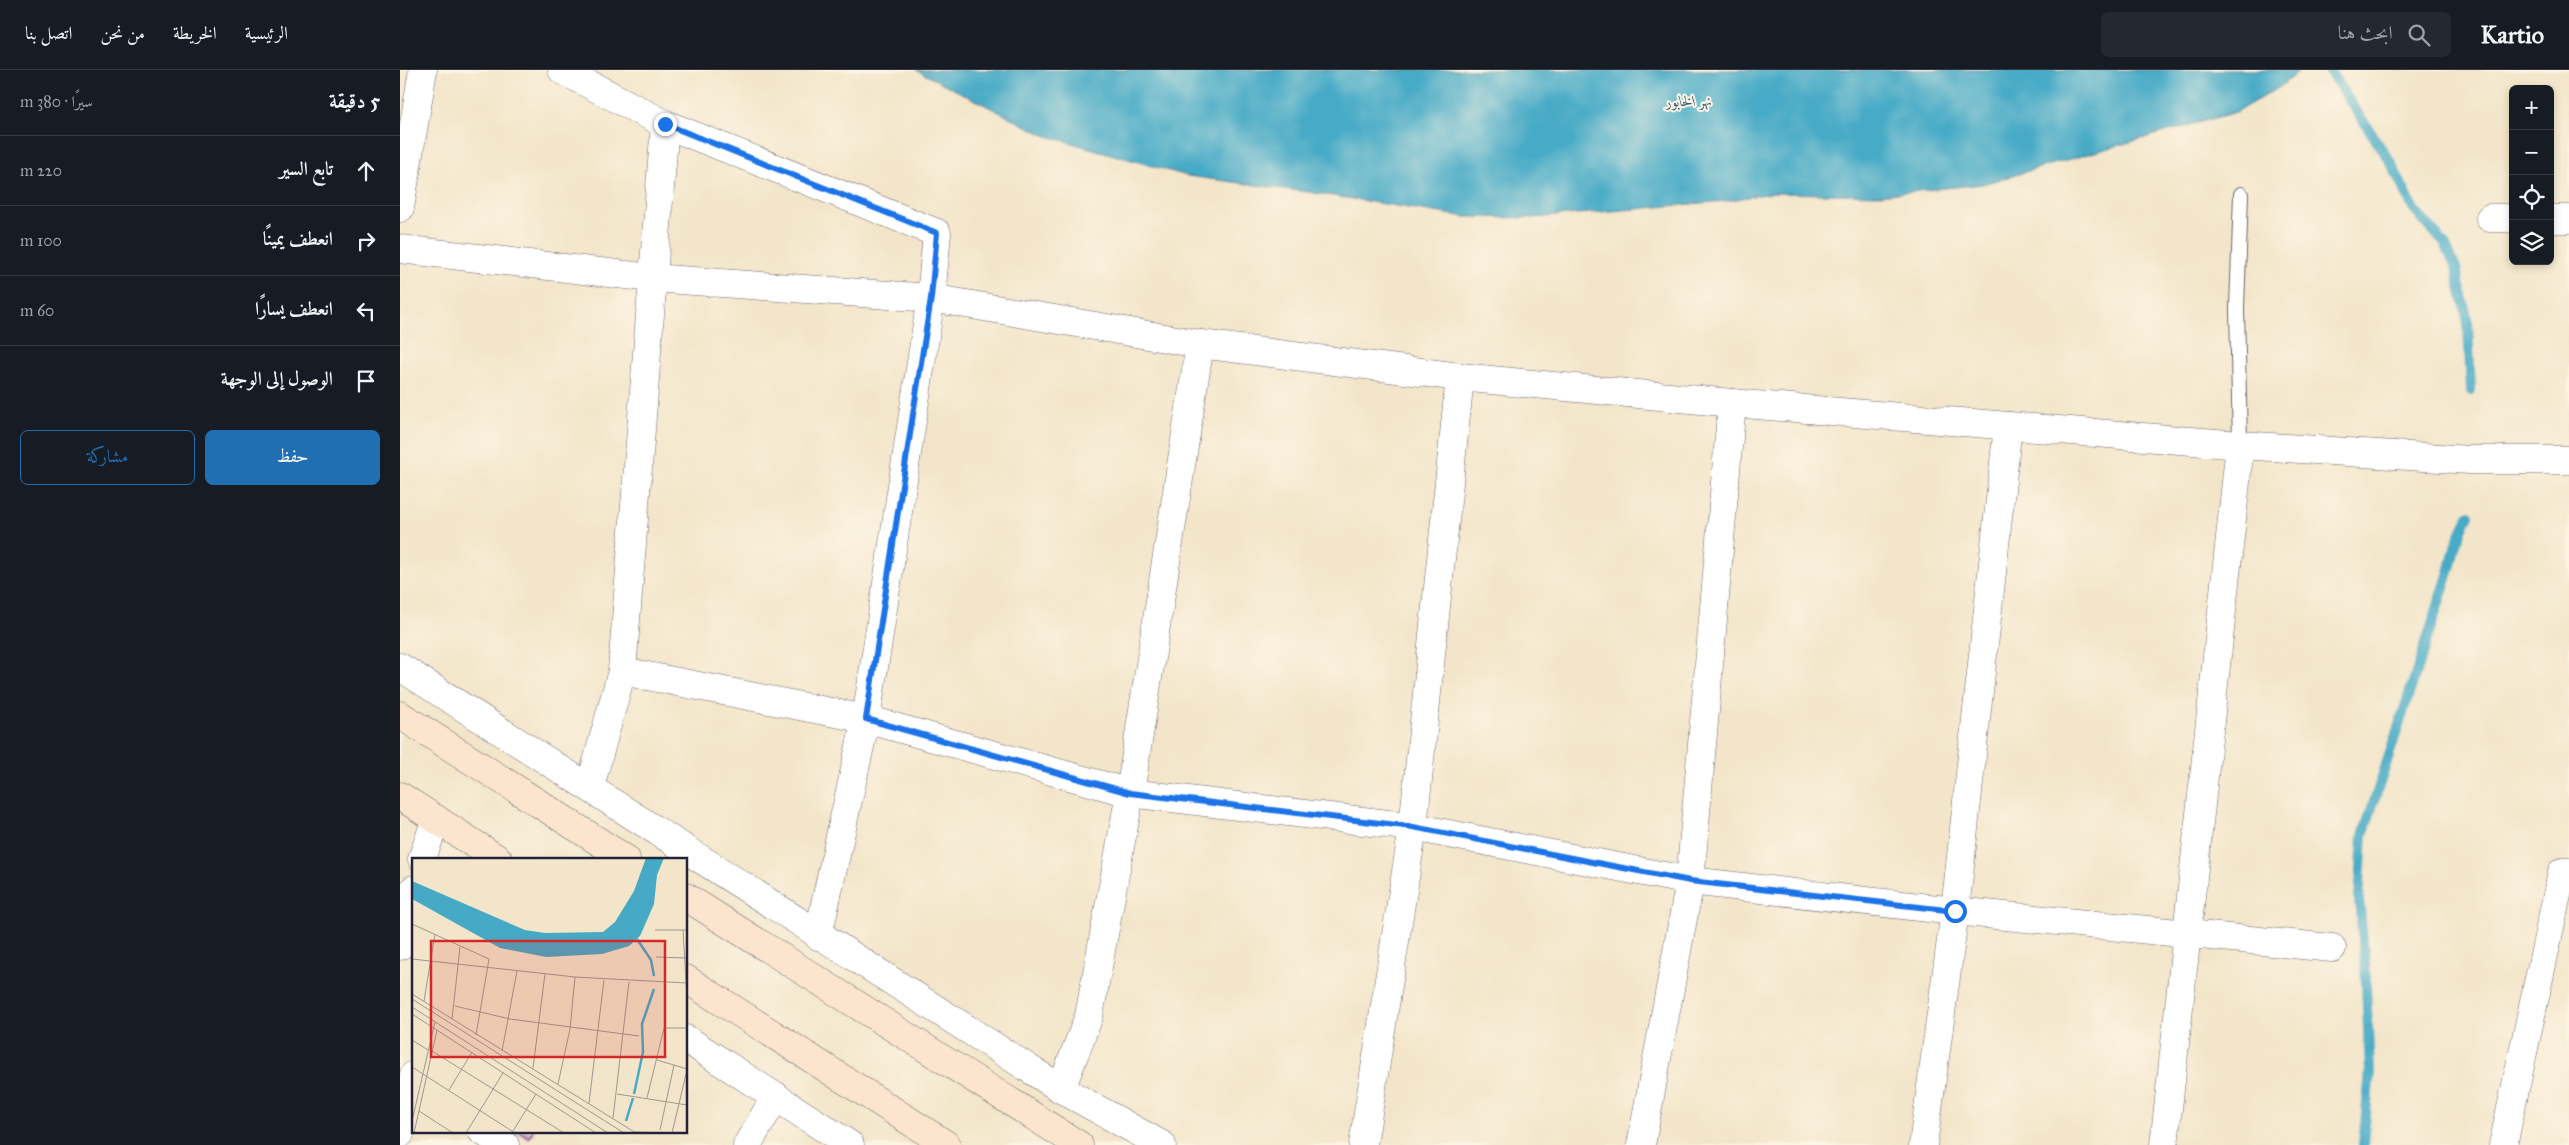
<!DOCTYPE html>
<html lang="ar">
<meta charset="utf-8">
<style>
body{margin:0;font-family:"IM FELL Great Primer",Amiri,serif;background:#242831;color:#f1f3f6;direction:rtl}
.controls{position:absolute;right:15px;top:15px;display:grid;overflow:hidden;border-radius:8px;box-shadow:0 2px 8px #0003}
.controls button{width:45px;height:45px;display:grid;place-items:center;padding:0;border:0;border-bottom:1px solid #363941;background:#171b24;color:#f1f3f6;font:25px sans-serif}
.stop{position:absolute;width:15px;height:15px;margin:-11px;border:4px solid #1a73e8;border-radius:50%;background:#fff}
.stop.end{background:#1a73e8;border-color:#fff;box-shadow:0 1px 5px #0008}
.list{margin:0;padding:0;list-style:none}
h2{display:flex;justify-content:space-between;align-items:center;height:65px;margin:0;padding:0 20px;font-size:21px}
h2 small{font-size:16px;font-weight:400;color:#9ea1a6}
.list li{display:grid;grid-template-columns:32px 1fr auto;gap:15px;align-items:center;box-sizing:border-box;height:70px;padding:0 20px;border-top:1px solid #363941}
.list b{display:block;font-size:19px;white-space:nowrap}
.list em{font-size:16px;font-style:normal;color:#9ea1a6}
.actions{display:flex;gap:10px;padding:15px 20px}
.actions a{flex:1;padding:11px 0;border:1px solid #1f6fb2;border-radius:8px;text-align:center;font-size:18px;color:#1f6fb2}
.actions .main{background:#1f6fb2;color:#fff}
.icon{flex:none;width:28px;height:28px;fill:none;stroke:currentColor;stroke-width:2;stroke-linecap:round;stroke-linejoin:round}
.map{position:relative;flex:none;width:2169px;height:1075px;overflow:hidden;direction:ltr}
header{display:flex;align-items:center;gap:30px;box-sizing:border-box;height:70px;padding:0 25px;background:#171b24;border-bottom:1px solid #363941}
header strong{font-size:24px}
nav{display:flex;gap:28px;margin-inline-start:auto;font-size:18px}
.search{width:350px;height:45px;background:#242831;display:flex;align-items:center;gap:12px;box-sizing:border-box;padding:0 18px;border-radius:8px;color:#9ea1a6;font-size:19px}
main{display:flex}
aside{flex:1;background:#171b24}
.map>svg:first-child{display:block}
.water{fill:#46aac6;stroke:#346680}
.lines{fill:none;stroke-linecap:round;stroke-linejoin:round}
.stream{stroke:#46aac6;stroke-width:10}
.building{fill:#c396c3}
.lane-casing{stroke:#6b666d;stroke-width:16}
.street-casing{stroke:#6b666d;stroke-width:29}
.secondary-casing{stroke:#6b666d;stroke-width:29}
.lane{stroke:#fff;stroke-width:14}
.street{stroke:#fff;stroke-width:28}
.secondary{stroke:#fce5cf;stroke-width:28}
.route{stroke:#1a73e8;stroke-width:6}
.labels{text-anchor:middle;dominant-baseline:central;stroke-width:4;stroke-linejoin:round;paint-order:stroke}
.water-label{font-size:15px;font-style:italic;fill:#305873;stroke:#fcf5e5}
.inset-river{fill:none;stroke:#46aac6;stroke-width:2.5}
.inset-road{fill:none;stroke:#9f9790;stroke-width:1}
.view{fill:#d62828;fill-opacity:0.15;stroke:#d62828;stroke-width:2.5}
.inset-edge{fill:none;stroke:#22223b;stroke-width:2.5}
</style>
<header>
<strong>Kartio</strong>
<div class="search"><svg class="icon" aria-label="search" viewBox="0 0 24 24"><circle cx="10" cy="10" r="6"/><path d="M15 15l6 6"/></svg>ابحث هنا</div>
<nav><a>الرئيسية</a><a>الخريطة</a><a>من نحن</a><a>اتصل بنا</a></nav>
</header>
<main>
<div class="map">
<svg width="2169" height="1075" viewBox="0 0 2169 1075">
<rect width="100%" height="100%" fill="#fcf5e5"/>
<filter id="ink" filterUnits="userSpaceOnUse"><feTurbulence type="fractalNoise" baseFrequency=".02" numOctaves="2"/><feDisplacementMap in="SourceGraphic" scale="10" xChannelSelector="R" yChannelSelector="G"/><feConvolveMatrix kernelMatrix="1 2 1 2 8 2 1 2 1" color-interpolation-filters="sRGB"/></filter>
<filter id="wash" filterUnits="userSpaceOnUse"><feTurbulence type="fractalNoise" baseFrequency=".0096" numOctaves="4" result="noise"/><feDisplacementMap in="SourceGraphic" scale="20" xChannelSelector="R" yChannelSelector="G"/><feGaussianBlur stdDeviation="1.12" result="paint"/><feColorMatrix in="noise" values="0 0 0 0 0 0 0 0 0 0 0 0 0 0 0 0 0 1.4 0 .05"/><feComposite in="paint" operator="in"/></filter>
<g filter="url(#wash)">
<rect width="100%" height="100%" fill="#f3e5c9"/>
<path class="water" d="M516,0H1900L1880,17L1836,42L1583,114L1480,125L1371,123L1326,131L1133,148L1066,147L908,122L787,106L644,65Z"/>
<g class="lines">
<g class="stream">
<path d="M1929,0L1990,91L2014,140L2045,174L2056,198L2068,253L2071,321"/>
<path d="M1963,1075L1970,1001L1965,894L1959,829L1963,765L2050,499L2056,473L2069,445"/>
</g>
</g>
<g id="blocks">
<path class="building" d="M114,1061H135L129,1070Z"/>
</g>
</g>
<g filter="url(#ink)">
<use href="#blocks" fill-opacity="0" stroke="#6b666d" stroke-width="1"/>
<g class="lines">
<defs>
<path id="lane" d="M1840,375L1837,238L1841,124"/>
<g id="street">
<path d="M162,0L265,54L537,163L531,228L466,649L418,866"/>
<path d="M0,138L23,0"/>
<path d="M2090,148H2113"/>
<path d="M2150,149H2169"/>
<path d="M0,179L252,208L531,228L800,274L1060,307L1332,333L1840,375L2070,390H2169"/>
<path d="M0,597L661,1019L762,1075"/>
<path d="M222,601L466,649L730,723L1013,757L1290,811L1555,841L1932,878"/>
<path d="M190,717L222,601L265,54"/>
<path d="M22,789L36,749"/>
<path d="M0,876L14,819"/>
<path d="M286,969L450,1075"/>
<path d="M661,1019L689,946L730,723L800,274"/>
<path d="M82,1061L105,1075"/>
<path d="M0,1064L14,1005"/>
<path d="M347,1075L376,1026"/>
<path d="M963,1075L1013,757L1060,307"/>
<path d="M1241,1075L1290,811L1332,333"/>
<path d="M1523,1075L1555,841L1608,356"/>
<path d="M1764,1075L1840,375"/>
<path d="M2103,1075L2162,802H2169"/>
</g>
<g id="secondary">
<path d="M0,645L226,789"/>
<path d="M0,726L98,789"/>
<path d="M286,827L679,1075"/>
<path d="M286,909L547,1075"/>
</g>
</defs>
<use href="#lane" class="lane-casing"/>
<use href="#street" class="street-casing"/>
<use href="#secondary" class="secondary-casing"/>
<use href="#lane" class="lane"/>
<use href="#street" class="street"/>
<use href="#secondary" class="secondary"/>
</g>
</g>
<g class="lines" filter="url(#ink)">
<path class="route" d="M265,54L537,163L531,228L466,649L730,723L1013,757L1290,811L1555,841"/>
</g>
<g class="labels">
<g class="water-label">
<text transform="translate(1289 31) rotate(-1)">نهر الخابور</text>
</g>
</g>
<g transform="translate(12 788)">
<rect width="275" height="275" fill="#f3e5c9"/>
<path d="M234,0H252L245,17L242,46L228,78L217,88L190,96L134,99L88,90L0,41V23L113,72L133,75L191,74L203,64L222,33Z" fill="#46aac6"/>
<path class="inset-river" d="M225,81L239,102L242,118M222,236L231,194L230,166L242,131M214,263L221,240"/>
<path class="inset-road" d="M0,66L77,101L64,177M243,72H275M271,72L275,140M244,99L275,100M0,101L163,119L275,125M0,136L224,275M0,141L212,275M12,143L23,76M43,148L98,161L227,178M0,149L196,275M0,156L184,275M40,161L48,89M0,182L16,192M20,193L152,275M90,193L105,113M245,202L275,211M0,209L103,275M121,210L133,116M146,226L158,171L163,119M37,232L60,194M205,236L275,247M235,240L252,170H275M177,245L192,122M7,253L41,275M201,260L217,124M0,263L23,164M248,272L262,207M101,273L124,236M222,274L258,275M2,275L25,172M54,275L91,215M260,275L275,212"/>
<path class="view" d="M19,83H253V199H19Z"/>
<rect width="275" height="275" class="inset-edge"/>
</g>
</svg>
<div class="controls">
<button>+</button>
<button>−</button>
<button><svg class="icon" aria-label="locate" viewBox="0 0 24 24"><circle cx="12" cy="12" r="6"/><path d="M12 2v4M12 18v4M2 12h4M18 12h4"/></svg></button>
<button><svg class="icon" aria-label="layers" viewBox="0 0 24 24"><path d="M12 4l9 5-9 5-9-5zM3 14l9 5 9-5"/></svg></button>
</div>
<div class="stop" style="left:1555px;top:841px"></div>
<div class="stop end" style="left:265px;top:54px"></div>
</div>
<aside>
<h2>5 دقيقة<small>سيرًا · 380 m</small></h2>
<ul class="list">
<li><svg class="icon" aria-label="ahead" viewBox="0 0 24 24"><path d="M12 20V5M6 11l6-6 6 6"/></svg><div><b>تابع السير</b></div><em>220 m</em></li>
<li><svg class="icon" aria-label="right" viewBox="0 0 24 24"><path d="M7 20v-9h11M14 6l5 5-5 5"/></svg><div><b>انعطف يمينًا</b></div><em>100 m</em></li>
<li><svg class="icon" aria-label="left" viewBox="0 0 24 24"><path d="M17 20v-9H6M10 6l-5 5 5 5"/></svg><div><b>انعطف يسارًا</b></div><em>60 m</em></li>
<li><svg class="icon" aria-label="arrive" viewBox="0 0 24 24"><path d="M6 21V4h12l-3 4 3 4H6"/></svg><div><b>الوصول إلى الوجهة</b></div></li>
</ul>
<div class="actions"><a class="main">حفظ</a><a>مشاركة</a></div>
</aside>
</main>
